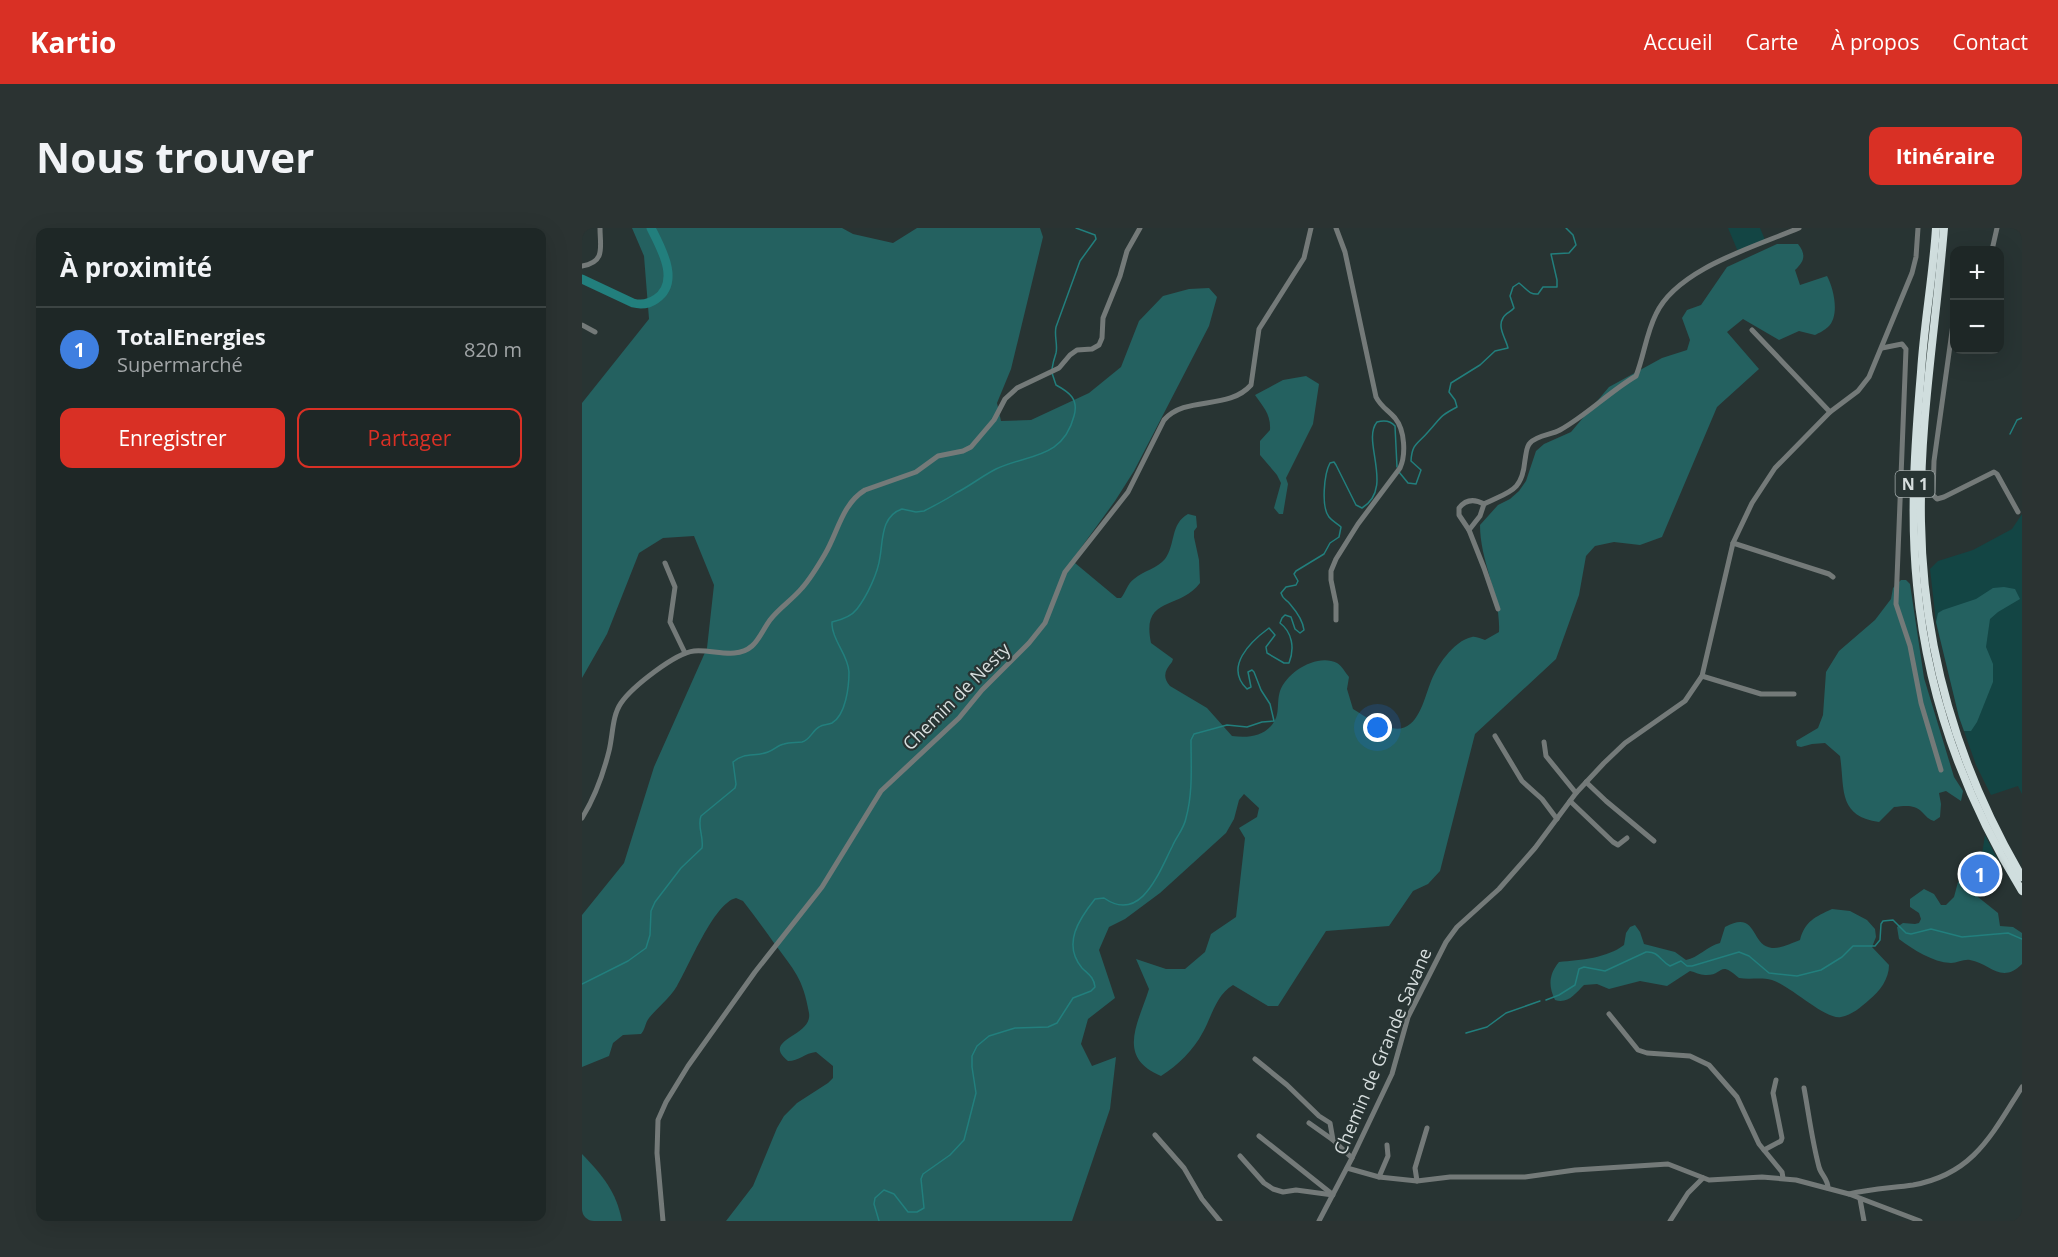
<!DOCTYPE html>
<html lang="fr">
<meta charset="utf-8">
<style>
body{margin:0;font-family:"Open Sans",sans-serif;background:#2b3332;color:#f1f3f6}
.controls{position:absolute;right:18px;top:18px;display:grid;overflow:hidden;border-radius:12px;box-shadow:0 6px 24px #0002}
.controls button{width:54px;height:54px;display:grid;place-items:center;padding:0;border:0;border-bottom:2px solid #3c4443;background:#1e2726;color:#f1f3f6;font:30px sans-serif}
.you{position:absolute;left:796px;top:500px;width:21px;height:21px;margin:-15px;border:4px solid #fff;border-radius:50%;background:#1a73e8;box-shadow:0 0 0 9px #1a73e833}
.badge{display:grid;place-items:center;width:39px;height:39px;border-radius:50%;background:#d93025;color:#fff;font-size:20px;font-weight:700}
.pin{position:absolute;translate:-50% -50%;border:3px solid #fff;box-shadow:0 2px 6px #0006}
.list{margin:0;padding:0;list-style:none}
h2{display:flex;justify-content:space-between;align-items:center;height:78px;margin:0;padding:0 24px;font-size:26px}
h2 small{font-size:20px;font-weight:400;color:#a1a5a7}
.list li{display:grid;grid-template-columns:39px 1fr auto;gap:18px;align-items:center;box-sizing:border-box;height:84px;padding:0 24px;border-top:2px solid #3c4443}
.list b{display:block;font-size:22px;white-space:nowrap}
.list p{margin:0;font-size:20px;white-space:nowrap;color:#a1a5a7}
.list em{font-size:20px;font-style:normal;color:#a1a5a7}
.actions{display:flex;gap:12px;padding:18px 24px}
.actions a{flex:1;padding:14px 0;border:2px solid #d93025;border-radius:12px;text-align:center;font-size:21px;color:#d93025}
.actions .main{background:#d93025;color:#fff}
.map{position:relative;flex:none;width:1440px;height:993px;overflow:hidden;border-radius:12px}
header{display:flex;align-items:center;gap:36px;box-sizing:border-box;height:84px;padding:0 30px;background:#d93025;color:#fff}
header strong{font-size:28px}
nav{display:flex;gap:33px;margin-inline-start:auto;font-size:21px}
.intro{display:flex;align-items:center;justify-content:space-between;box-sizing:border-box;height:144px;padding:0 36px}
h1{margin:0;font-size:42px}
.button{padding:15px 27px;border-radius:12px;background:#d93025;color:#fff;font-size:21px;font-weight:700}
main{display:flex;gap:36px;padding:0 36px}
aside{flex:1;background:#1e2726;border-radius:12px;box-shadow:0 6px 24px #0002}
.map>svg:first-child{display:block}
.green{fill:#134544}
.forest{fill:#246160}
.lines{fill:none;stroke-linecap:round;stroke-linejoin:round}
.stream{stroke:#227f7d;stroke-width:1.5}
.river{stroke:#227f7d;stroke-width:9}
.minor{stroke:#747a79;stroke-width:5}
.highway{stroke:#d0dede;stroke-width:8}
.labels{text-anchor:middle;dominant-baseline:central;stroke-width:4.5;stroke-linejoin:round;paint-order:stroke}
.shield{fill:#283433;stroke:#a2abab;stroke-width:1.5}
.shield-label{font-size:16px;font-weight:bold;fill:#d7dede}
.street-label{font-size:18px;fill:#d7dede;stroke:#283433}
</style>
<header>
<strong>Kartio</strong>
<nav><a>Accueil</a><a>Carte</a><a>À propos</a><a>Contact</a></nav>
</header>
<div class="intro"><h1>Nous trouver</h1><a class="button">Itinéraire</a></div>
<main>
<aside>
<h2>À proximité<small></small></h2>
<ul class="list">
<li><span class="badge" style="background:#3f7fe0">1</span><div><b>TotalEnergies</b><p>Supermarché</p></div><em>820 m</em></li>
</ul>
<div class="actions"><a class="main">Enregistrer</a><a>Partager</a></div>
</aside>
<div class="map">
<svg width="1440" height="993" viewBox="0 0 1440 993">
<rect width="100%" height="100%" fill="#283433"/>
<g class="green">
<path d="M1146,0H1178L1184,14L1157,26Z"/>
<path d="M1440,286V566L1436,558L1409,567L1394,537L1377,489L1354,394L1348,341L1356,333L1391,322L1430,301Z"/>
<path d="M1403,607L1417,634L1419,637L1404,634L1400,626Z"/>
</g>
<g class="forest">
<path d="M50,0H260L271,6L311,15L335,0H458L461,9L429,141L415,175L419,193L449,192L507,165L539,139L557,93L581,68L607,61L627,60L635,69L627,98L552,243L533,273L493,328V335L535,370H539C544,364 545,356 552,351C561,343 576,340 583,331C594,316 588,296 606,286L614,288L615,299L612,303V309L617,332L618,355C597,383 559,367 569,415L591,431L590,434C583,442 580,449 588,458L625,480L650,508C664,510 679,509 689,498C699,487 694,476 698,463C705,444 735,425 755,435C760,438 763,444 767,449L765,461L771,481C783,488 795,498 809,500C835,506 841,474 848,456C854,439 871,413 890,409C894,408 899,411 903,412L917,404C919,367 898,334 898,297L916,277L928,271L937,263L944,253L954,223L962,216L989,204L1027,159L1080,130L1105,122L1108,112L1100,90L1105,82L1119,77L1145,39L1195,16H1216C1224,26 1223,33 1213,42L1218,57L1245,48C1252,61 1258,88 1246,99C1243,102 1237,105 1233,107L1217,103L1197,112L1161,91L1145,104L1177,141L1135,179L1080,309L1058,317L1032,314L1013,318L1004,328L997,367L974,431L893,506L858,643L846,656L831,663L807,698L744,703L696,778H686L651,757C634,767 630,788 621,804C611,823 596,837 579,848C534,829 556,796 567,761L554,731L584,741H603L623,724L629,706L654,689L663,610L657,600L675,589L677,580L662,566L657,572L652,591L644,605L578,665L543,691L527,699L517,722L533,770L506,791L499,816L510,838L534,829L528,881L490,993H144L171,958L195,900L202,888L215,875L246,855L251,850V838L234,824C223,825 217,833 206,833C178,811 231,809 227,785C221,750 212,742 192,715C182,701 172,687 161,673L154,670C132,675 107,738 95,758C87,771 76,779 67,790C63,795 63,802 59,806L41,807L31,815L27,828L0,839V687L42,635L72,539L125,420L132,357L112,308L81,310L57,325L25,406L0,450V175L67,91L62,28Z"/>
<path d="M724,148L737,156L731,196L704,250L706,256L701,286H697L692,280L699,255L695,247L678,227V213L688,202C689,186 681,179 673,167L701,152Z"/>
<path d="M1319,352H1324L1328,356L1342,450L1372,549L1381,563L1379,573L1364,563L1357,565L1359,576L1358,589L1352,593C1346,591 1345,589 1340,584C1332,576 1323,578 1312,579L1297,594C1255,588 1263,560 1258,528L1243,515L1230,516L1219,519L1215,518L1214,513L1236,500L1241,487L1244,444L1257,423L1293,392L1309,371L1311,360Z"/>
<path d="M1422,359L1433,361L1438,371L1416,384L1408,391L1404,419L1411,436V454L1395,494L1389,503H1382L1377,489L1354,394L1356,385L1361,382L1394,371L1411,360Z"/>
<path d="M1384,650L1392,652C1396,658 1393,663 1396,669L1416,685L1418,698L1431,699L1440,705V736C1419,757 1408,735 1388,732C1382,731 1375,735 1369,735C1350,734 1332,722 1317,711L1315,699L1321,695L1333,696L1337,695L1339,691L1337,685L1328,679V671L1342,661L1352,666L1359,677H1364L1372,669L1376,654Z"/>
<path d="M1250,681L1268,683L1285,692L1293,701L1294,709L1290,719L1307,737C1307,751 1298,763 1287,772C1279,779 1270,787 1259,789C1243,792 1209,758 1190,752C1179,749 1168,752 1157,750C1136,731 1142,748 1123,747C1118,747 1113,744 1108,743L1085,758L1058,753L1027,761L1015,756L1002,757C993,766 986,776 973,772C966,758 967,746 977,734C999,732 1025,730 1042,717L1044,705L1048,699L1053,697L1058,704L1062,716L1093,724L1104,732C1116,730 1125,718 1138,715L1143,699C1176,681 1168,718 1190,720C1198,721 1210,715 1218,712C1223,693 1233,689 1250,681Z"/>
<path d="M0,926C21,948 34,963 40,993H0Z"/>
</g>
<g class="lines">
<g class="stream">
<path d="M470,141C471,134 472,131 474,125C476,117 472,108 474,99L498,33L514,11L513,7L494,0"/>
<path d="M1428,206L1435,192L1440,190"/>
<path d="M817,244L826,255L834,256L839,242L829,233C830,215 836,216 846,204C860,189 856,189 875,179L873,172L867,164L869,155L898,137L913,123L926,120C924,111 915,99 921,90C923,85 929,84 932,80L928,68L931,59L937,55C944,60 947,67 956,66L961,59H975V52L969,26L987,25L994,17L991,7L984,0"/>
<path d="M0,756L46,733L64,720L68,707L69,683L73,674L99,640L120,620C122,609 115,598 119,588L153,560L154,556L151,534C162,524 173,529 186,524C192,522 196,517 202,516C208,514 214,515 220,514C228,512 230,503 237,499C241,496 246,497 250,495C264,487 267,458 267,444C266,426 251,414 250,397V394C259,392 269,389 275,381C285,368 296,345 298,329C301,312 299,288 320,281L334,284L342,283C353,277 364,272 374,265C388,258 400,248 414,241C446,226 481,231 492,188C497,171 487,164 474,157L470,145"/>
<path d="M964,772L977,767L993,757L997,741L1002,739L1023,743L1064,724C1077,723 1078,733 1088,738L1099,733L1105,738H1110L1157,724L1167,728L1187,745L1215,748L1239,742L1260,729L1271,718H1293L1298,712L1299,696L1301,693L1311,692L1324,705L1329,706L1349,701L1380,709L1426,705L1440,711"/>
<path d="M884,805L905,799L924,785L958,773"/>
<path d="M297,993L292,976L293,970L302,962L312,966L326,984H335L342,980L339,951L341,946L368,927L382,912L394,865L390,839V828L395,818L407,808L433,800L466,799L475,795L491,770L509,763L513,759C512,749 506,746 500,740C480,716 497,691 513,671L522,670C559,696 577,644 590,619C594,609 602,601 604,590C611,565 609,538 609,512L612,506L645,497L665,499L680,494L692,493L688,476L679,462L672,444L670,442L666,444L669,459L665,461C642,439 668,414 687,400L693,407L684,419L685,425L702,435H707C713,420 710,404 698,395L700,390L703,387L709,389L713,401L718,405L722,402C721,393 714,383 708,376C704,371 701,372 699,365L704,359L714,357L716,353L712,346L714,343L742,326L748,315L757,309L759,299C755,295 750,293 747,289C739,279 742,246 748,235L752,234L754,237L774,277L780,280C813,260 779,213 795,194C802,192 808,192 813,198L815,239"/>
</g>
<path class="river" d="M0,51L51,75C59,77 67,76 74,71C99,54 79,20 69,0"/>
<g class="minor">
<path d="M1410,22L1415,0"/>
<path d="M0,38C24,34 18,19 18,0"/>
<path d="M1372,89L1352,233L1351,267L1355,271L1362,269L1412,244L1415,246L1436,284"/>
<path d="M0,97L13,104"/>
<path d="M1170,102L1248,184"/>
<path d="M1300,120L1320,116L1324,121L1314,376L1328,418L1339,475L1359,542"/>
<path d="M887,302L877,287V280C884,271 893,271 902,276"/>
<path d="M1151,315L1247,346L1251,349"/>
<path d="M83,335L93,359L88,394L103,425"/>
<path d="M916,381L902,340L887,302L898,288L902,276C928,263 940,264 943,232C944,227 944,219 948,215C955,207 969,207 978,202C1005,187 1027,164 1054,148C1062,128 1064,106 1074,86C1095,41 1172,19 1217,0"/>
<path d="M754,392V376L749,352V343L754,331L776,296L818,240C824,227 823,202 813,190C806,182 799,179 794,169L763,24L754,0"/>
<path d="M1120,448L1179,466H1212"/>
<path d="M913,508L940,553L960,571L975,591"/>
<path d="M962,514L964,528L994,565"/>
<path d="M1004,554L1024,573L1072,613"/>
<path d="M988,573L1031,614L1036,617L1045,610"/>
<path d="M0,590C13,569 21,547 27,523C31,507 30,488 39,475C50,459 93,425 112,423C131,421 154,432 170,418C177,412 182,400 188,392C197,380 210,372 220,360C229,350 236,338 243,326C256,304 260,276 283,262L334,244L356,228L381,223L389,219L412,192L423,171L435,160L477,140L488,127L495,122L510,121L517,117L520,110L521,90L538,48L545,23L558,0"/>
<path d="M1027,786L1056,822L1065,825L1108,828L1127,837L1155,869L1177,916L1200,944L1201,950"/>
<path d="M673,831L705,857L737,888L748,895L751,912L770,930"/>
<path d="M1222,860C1227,887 1230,913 1237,939C1239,947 1246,951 1246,960"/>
<path d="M727,895L751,912"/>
<path d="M573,907L602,940L620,971L638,993"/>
<path d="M677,908L750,966"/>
<path d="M1182,922L1199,913L1200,910L1191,865L1194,852"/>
<path d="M658,928L682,955L691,961L701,964L714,962L751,967"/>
<path d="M765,940L797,949L835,953L868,949H943L993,942L1086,936L1127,952L1180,949L1214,952L1267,966L1338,993"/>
<path d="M797,949L806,928L805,917"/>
<path d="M835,953L833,940L845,900"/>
<path d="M1267,966C1288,961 1310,960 1331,957C1392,946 1410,906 1440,859"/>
<path d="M1278,971L1282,993"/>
<path d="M81,993L75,925L76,892L84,874L106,838L173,744L240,659L299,563L377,490L400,462L447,415L463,395L483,344L546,264L582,192C604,167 646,183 669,157L677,101L722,30L729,0"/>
<path d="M737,993L770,930L810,846L826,789L864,714L875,699L917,661L953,620L994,565L1022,535L1043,515L1103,473L1120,448L1151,315L1170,275L1193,240L1248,184L1276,163L1287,149L1330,45L1334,29L1336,0"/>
<path d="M1088,993L1106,965L1121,950"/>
</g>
<g class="highway">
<path d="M1354,0C1351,48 1342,96 1339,144C1333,215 1328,287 1335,357C1345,467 1383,570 1440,663"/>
<path d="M1362,0C1354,98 1337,196 1339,294C1341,421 1376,540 1440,649"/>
</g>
</g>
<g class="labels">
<rect class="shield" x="1313.5" y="243" width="39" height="26" rx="4.5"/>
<g class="shield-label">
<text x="1333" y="256">N 1</text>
</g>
<g class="street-label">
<text transform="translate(374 468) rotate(-45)">Chemin de Nesty</text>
<text transform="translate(800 823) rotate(-67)">Chemin de Grande Savane</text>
</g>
</g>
</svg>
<div class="controls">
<button>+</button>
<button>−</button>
</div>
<div class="you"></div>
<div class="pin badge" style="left:1398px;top:646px;background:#3f7fe0">1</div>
</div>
</main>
